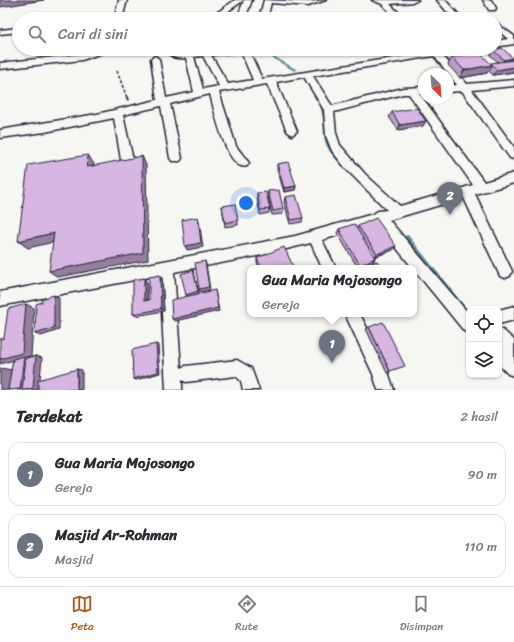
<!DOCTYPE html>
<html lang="id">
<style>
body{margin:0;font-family:Sriracha,sans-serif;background:#f2f2f3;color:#2b2b33}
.controls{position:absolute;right:12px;bottom:12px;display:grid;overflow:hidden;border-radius:8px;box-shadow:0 1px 3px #0004}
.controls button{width:36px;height:36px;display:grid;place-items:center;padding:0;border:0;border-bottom:1px solid #e1e1e2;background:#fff;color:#2b2b33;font:20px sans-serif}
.compass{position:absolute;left:418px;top:68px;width:36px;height:36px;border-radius:50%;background:#fff;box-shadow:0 1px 3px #0004;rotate:155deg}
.you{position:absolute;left:246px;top:203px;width:14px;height:14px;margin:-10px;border:3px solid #fff;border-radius:50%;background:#1a73e8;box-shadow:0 0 0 6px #1a73e833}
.badge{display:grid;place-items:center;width:26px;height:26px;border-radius:50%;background:#b45309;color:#fff;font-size:13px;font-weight:700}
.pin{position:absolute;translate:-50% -33px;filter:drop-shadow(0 1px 2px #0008)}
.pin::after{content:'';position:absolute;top:21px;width:14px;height:12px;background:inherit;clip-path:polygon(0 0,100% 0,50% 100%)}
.popup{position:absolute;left:247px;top:265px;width:170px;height:52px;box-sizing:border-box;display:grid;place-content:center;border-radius:8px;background:#fff;filter:drop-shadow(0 1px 3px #0005);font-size:13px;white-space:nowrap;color:#7c7c81}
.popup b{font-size:15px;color:#2b2b33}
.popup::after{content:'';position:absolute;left:50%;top:100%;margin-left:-8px;border:8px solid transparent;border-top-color:#fff}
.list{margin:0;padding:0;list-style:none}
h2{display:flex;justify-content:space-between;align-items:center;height:52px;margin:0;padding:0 16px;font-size:17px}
h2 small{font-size:13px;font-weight:400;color:#7c7c81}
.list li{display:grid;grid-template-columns:26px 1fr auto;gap:12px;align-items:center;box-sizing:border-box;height:64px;margin:0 8px 8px;padding:0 8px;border:1px solid #e1e1e2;border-radius:12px}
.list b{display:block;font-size:15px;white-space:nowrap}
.list p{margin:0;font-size:13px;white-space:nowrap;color:#7c7c81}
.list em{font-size:13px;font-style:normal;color:#7c7c81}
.icon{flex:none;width:22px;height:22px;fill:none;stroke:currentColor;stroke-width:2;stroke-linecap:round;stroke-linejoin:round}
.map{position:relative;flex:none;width:514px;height:390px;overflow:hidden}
.search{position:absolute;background:#fff;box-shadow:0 1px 3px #0004;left:12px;right:12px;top:12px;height:44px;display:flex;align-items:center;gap:10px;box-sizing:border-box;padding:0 14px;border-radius:22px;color:#7c7c81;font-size:15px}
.sheet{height:196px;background:#fff}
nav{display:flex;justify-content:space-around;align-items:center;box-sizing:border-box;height:56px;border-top:1px solid #e1e1e2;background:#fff;font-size:11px;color:#7c7c81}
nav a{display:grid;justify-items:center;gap:2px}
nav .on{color:#b45309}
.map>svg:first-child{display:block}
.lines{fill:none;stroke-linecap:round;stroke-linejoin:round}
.stream-far2{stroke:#5f909d;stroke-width:2.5}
.stream-far1{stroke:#5f909d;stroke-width:3}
.stream{stroke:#5f909d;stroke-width:4}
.street-casing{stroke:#22223b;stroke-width:3}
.path-far1{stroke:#22223b;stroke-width:1.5;stroke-dasharray:3 2;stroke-linecap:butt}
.path{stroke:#22223b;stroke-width:2;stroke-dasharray:3.5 3;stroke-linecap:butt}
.street{fill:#f6f6f2;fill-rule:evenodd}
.wall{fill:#b99dc2;stroke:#22223b}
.shaded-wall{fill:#967f9e;stroke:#22223b}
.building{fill:#d7b6e1;stroke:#22223b}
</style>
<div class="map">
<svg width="514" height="390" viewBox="0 0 514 390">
<rect width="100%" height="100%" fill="#f6f6f2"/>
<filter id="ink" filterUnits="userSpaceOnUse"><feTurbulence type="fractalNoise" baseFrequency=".025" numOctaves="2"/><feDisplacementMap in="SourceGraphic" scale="8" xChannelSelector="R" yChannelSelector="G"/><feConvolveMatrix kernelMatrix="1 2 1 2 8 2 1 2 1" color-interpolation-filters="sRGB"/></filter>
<g filter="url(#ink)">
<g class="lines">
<path class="stream-far2" d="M259,49L295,70"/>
<path class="stream-far1" d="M321,104C331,134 315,139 345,166"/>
<path class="stream" d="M407,237L469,315"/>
<defs>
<g id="street">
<path d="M119,0H127L122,19H114Z"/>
<path d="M235,0H244L217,19H208Z"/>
<path d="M244,0H252L245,19H237Z"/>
<path d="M264,0L308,2L326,0L308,6L271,3L267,19H259Z"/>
<path d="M372,0H418L414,2L390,4L405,19H397L382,4Z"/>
<path d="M437,0H445L459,15V19H453Z"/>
<path d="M483,0H491L496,8L495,10H489Z"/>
<path d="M179,15L183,17L182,19H155L159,17Z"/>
<path d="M495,22L514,36V44L495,47V41L508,39L495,28Z"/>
<path d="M19,28V32L0,34V30Z"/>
<path d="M102,49H107L108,51L82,60L0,69V63L82,54Z"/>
<path d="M166,49H174L178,53L217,49H248L262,79L430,52L429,49H470L466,52L442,55L467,84L514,80V86L472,90L514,147V159L510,158L462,91L448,92V86L457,85L434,56L313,76L332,106L403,88L424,87V93H419L484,182L514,173V183L475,194L512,271L510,276L505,278L500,276L464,198L389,220L469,314V334L464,331L377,224L322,240L336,268H322L311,243L262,255L174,272L181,368L186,366L237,360L251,368L259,390H243L241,381L236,376L186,382L182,380V390H166L160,275L0,306V292L295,236L373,214L378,211L387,210L347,170L332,151L326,136L324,110L304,77L276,82L297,131L292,135L287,131L267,84L219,92L236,146L249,163L247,166C227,173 214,108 210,94L170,104L182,158L180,161H172L170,158L161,106L123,115L133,160L131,163H123L121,160L114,118L45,132L0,138V130L97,114L157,100L151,59L155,56L159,59L166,98L194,92L186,58C176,59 170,58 166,49ZM241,52L253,80L228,84L211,55ZM203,56L219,86L203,89L194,57ZM403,94H409L473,185L400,206L365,174L340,145L336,133L334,112Z"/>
<path d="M514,306V320L499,324V310Z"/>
<path d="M345,314H360L386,366L394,390H378L373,374Z"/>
<path d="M499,328L504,331L514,340V376L508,374L499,365Z"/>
</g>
</defs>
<use href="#street" class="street-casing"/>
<path class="path-far1" d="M117,71L127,98"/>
<path class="path" d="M127,97L128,101"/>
<use href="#street" class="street"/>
</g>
<g class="wall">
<path d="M493,50L513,58L511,60H514V72L493,75L488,70L487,73L460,78L448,65L452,57L491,64L498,62L490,55Z"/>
<path d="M392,112L423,126L398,130L389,117Z"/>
<path d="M277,164L296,186L295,190L284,192L277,169Z"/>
<path d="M268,191L283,209V214L272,215L268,196Z"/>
<path d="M257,193L270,209L269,213L260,215L257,197Z"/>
<path d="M285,197L303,218L302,222L290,224L284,202Z"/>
<path d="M222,206L238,220V225L225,227Z"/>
<path d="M358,226L393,250L375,257L373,262L364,265L382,268H358L337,233L339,229H357Z"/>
<path d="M257,258L294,268H259L257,263Z"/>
<path d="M162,278L164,311L136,316L133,314L147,282V300H149Z"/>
<path d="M369,327L390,371L387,373L366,329Z"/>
</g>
<g class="shaded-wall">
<path d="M0,0H44L0,7Z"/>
<path d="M513,58L509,63L500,65L504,60Z"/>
<path d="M492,65L487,73L460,78L464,70Z"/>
<path d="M514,67V72L493,75L497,70Z"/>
<path d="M426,121L423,126L398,130L400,125Z"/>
<path d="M88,155L94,164L93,176L87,167Z"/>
<path d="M142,156L146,165L148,260L58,277L49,271Z"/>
<path d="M296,186L295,190L284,192V188Z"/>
<path d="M198,217L199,221L203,247L187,250L185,246Z"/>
<path d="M54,233L62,240L28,248L18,241Z"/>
<path d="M396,246L393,250L374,257L377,254Z"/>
<path d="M375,258L373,262L358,268L360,265Z"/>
<path d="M205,261L206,264L210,290L200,292L199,289Z"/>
<path d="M193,270L194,273L199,294L188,298L186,295Z"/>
<path d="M160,275L162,278L164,311L161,309Z"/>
<path d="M144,278L147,282V304L144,301Z"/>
<path d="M215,290L219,311L175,321L172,319Z"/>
<path d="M54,295L59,298V330L41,336L35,334Z"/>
<path d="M26,304L34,308L31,356L26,357L31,358L36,356L42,358L39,389L35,390H17L24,357L0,364V359Z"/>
<path d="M156,344L158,345L160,373L136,380L133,379Z"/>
<path d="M0,368L13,370L10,390H0Z"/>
<path d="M77,369L82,370V390H77Z"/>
</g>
<g class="building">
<path d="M502,48L513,58L504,60L493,50Z"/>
<path d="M479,52L492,65L464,70L452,57Z"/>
<path d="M514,60V67L497,70L491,63Z"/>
<path d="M417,108L426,121L400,125L392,112Z"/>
<path d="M88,155L87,167L142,156L143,253L49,271L54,233L18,241L28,165Z"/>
<path d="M288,162L296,186L284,188L277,164Z"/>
<path d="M279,190L283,209L273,211L268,191Z"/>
<path d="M266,192L270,209L260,210L257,193Z"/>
<path d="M296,195L303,218L291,220L285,197Z"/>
<path d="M235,204L238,220L225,223L222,206Z"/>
<path d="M198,217L201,243L185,246L182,220Z"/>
<path d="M376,218L396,246L377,254L358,226Z"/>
<path d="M354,224L375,258L360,265L339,229Z"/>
<path d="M284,247L294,268H261L257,258Z"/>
<path d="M205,261L209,287L199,289L195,263Z"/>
<path d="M377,261L382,268H360L359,267Z"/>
<path d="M193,270L198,291L186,295L181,274Z"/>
<path d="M160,275L161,309L133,314V280L144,278V301L149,300V277Z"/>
<path d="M215,290L218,308L172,319L171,300Z"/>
<path d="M54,295V328L35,334L36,304L42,302V299Z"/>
<path d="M26,304L22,353L0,359V339L4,338L8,309Z"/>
<path d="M383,322L405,366L390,371L369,327Z"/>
<path d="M156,344L158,372L133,379L132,350Z"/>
<path d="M24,356L20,389L8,390L13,359Z"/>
<path d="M36,356L33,388L26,390H22L26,358Z"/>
<path d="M77,369V390H38V380Z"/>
</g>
</g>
</svg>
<div class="controls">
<button><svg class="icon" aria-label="locate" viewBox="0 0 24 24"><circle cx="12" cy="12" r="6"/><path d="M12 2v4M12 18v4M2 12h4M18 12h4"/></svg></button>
<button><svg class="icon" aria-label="layers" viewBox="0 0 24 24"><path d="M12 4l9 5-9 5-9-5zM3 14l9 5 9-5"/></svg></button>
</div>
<svg class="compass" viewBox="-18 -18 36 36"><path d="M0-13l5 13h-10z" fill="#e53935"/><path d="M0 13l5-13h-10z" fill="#7c7c81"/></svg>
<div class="you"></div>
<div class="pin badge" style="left:332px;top:363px;background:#6b7280">1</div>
<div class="popup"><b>Gua Maria Mojosongo</b>Gereja</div>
<div class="pin badge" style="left:450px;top:215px;background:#6b7280">2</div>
<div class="search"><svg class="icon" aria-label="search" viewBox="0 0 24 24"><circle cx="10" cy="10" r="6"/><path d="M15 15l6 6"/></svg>Cari di sini</div>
</div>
<section class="sheet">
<h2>Terdekat<small>2 hasil</small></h2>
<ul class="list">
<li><span class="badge" style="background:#6b7280">1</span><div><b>Gua Maria Mojosongo</b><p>Gereja</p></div><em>90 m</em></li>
<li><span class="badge" style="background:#6b7280">2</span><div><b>Masjid Ar-Rohman</b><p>Masjid</p></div><em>110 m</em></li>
</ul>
</section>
<nav>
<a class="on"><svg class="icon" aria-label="map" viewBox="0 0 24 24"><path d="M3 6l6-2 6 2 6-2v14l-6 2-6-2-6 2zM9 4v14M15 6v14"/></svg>Peta</a>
<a><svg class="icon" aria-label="directions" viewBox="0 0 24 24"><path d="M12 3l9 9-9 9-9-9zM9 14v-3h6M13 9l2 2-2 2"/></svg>Rute</a>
<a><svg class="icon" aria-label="saved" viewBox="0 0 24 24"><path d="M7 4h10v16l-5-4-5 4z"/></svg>Disimpan</a>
</nav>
